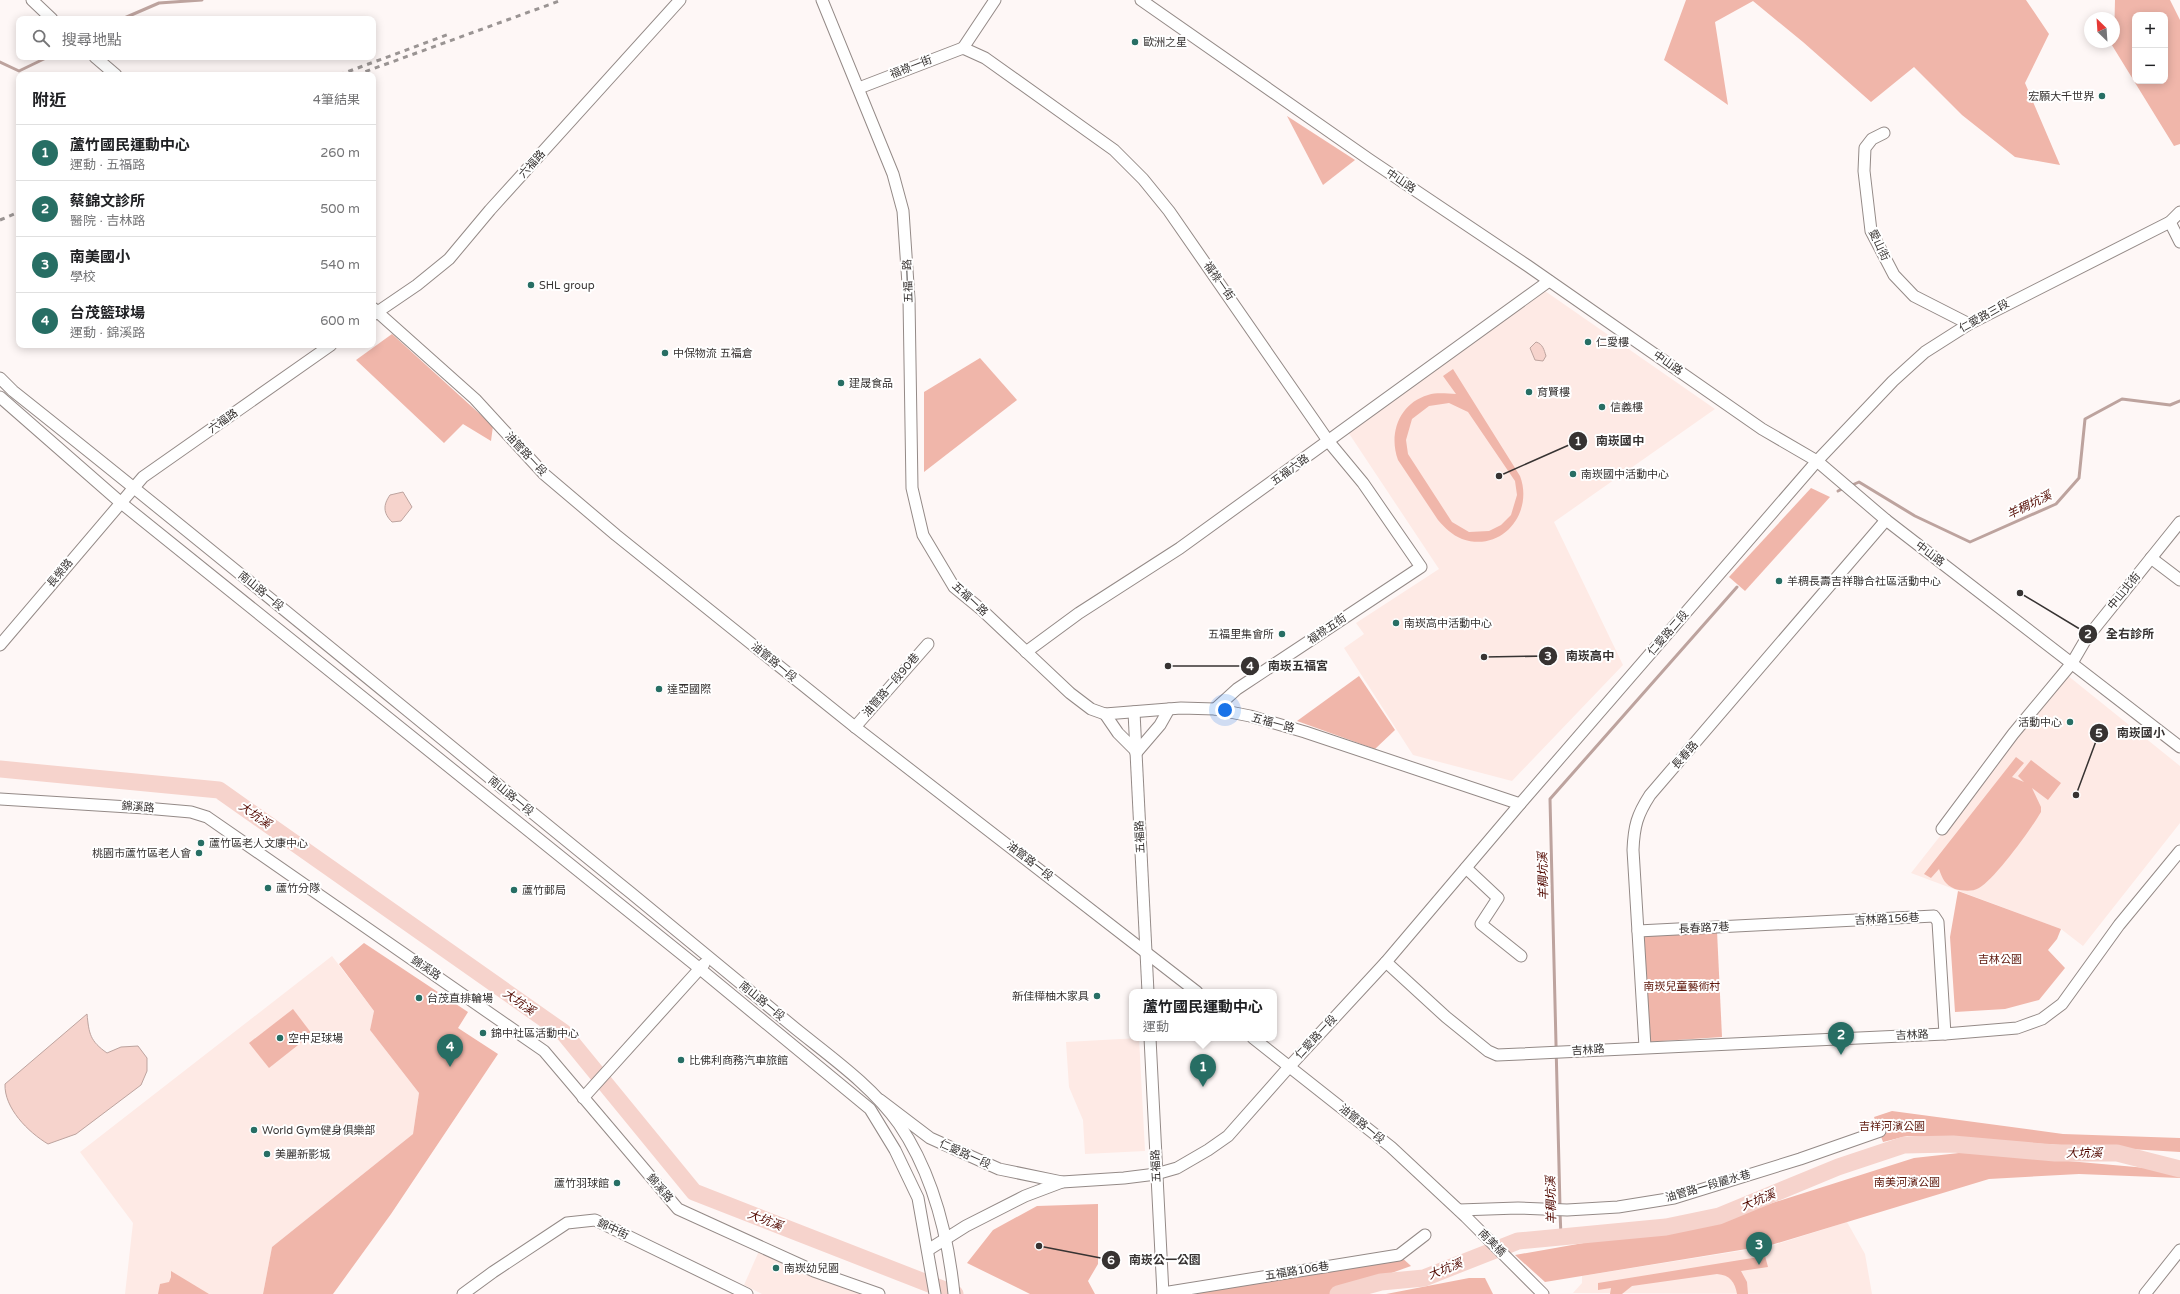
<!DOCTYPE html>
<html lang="zh-TW">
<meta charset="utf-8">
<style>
body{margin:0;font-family:"Varela Round","Noto Sans TC",sans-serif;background:#f6f6f6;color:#202124}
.controls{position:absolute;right:12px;top:12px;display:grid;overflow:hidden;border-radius:8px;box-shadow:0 2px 10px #0003}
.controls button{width:36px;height:36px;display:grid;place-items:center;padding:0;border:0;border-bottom:1px solid #e0e0e0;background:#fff;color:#202124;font:20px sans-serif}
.compass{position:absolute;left:2084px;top:12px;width:36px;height:36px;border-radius:50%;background:#fff;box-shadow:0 2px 10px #0003;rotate:335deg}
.you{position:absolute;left:1225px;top:710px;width:14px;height:14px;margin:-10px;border:3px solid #fff;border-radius:50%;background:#1a73e8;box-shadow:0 0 0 6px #1a73e833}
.badge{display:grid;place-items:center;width:26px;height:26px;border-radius:50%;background:#276e64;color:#fff;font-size:13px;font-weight:700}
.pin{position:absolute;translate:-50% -33px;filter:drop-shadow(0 1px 2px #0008)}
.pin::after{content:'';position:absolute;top:21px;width:14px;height:12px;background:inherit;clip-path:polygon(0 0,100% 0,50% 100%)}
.popup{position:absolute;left:1129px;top:989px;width:148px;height:52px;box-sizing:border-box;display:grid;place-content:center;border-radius:8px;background:#fff;filter:drop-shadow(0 1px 3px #0005);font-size:13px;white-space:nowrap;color:#757577}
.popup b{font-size:15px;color:#202124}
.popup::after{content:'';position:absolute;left:50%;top:100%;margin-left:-8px;border:8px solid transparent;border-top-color:#fff}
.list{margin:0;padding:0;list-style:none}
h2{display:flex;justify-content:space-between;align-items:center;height:52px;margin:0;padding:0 16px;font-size:17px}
h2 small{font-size:13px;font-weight:400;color:#757577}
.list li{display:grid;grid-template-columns:26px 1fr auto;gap:12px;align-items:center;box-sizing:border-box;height:56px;padding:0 16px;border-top:1px solid #e0e0e0}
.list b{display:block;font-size:15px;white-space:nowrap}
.list p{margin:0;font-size:13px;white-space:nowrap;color:#757577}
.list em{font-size:13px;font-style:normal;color:#757577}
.icon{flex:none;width:22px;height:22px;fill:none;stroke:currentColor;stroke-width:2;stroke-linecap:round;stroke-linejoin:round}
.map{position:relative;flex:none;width:2180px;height:1294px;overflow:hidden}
.search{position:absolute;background:#fff;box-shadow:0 2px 10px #0003;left:16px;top:16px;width:360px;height:44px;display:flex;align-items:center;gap:10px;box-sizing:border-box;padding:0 14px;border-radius:8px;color:#757577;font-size:15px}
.panel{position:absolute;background:#fff;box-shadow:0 2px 10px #0003;left:16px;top:72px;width:360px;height:276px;border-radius:8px}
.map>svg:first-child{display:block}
.built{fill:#feeae5}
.green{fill:#f0b6aa;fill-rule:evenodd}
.water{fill:#f6d3cc;stroke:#bda39e}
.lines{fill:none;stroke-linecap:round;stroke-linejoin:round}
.stream{stroke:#bda39e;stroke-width:3}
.river{stroke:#f6d3cc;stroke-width:17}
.minor-casing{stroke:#948a87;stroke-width:13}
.minor{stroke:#fff;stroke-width:11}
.rail{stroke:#9a9493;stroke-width:3;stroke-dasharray:5 5;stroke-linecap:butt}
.poi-dot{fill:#276e64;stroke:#fff;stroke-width:1.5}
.labels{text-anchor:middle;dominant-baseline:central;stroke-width:4;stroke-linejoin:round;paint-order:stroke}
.poi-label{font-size:11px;fill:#373332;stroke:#fff;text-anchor:start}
.street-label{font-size:11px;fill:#373332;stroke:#fff}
.park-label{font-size:11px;fill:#5d160a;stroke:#fff}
.water-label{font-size:12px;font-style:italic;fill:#520900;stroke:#fff}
.leader{fill:none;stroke:#373332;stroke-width:1.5}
.callout-dot{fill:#373332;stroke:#fff;stroke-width:1.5}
.mark-label{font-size:12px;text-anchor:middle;font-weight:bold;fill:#fff}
.callout-label{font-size:12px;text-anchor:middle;font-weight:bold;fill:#373332;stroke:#fff;stroke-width:4;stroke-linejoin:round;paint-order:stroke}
</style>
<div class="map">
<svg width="2180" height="1294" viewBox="0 0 2180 1294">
<rect width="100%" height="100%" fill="#fef7f6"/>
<g class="built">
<path d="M1545,291L1715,409L1554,522L1623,665L1512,781L1413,755L1344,648L1364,634L1356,623L1439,569L1346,429Z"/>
<path d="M2067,675L2180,766V823L2083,946L2061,929L1911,873Z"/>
<path d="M332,956L374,1011L370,1030L419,1093L413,1134L272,1247L263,1294H125L133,1223L80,1152Z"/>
<path d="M1139,1038L1145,1151L1085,1154L1083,1120L1069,1087L1066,1042Z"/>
<path d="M1847,1222L1865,1254L1872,1294L1573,1293L1582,1283V1276L1771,1246Z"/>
<path d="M759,1251L861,1294H762L744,1285Z"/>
</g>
<g class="green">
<path d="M1686,0H2026L2049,34L2025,83L2060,165L2015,157L1962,115L1914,67L1871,102L1803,42L1753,1L1715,22L1728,105L1664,60Z"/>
<path d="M2115,0H2170L2180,20V144L2174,146L2110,42H2114ZM2135,15H2165V81H2135Z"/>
<path d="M1287,116L1355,160L1323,185Z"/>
<path d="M392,334L493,426L491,441L463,424L444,443L356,360Z"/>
<path d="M980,358L1017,400L924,472V392Z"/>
<path d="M1453,369L1520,476C1534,513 1502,553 1462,539C1452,535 1445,528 1438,520L1398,460C1388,433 1400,403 1428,395C1438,392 1447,394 1456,394L1443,376ZM1449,403L1468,412L1515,481L1517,495L1511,515L1501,525L1489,531L1469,532L1452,522L1408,454L1406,440L1412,419L1429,406Z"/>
<path d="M1811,488L1830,497L1745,591L1729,577Z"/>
<path d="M1359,676L1395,730L1375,749L1297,721Z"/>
<path d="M2016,757L2024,763L2012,777L2024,782L2018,776L2031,760L2061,783L2048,800L2032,788L2041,807V812C2031,829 1995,879 1979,888C1972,892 1963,891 1955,889C1945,885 1942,878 1939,869L1931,878L1924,874Z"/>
<path d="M1958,891L2061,929L2057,939L2048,950L2065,968L2039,1000L2005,1009L1955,1012L1950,937Z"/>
<path d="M1717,931L1722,1037L1647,1042L1642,935Z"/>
<path d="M364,943L468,1012L458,1028L498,1054L391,1214L333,1294H263L272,1247L413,1134L419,1093L370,1030L374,1011L339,964Z"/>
<path d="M293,1009L312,1034L269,1068L249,1043Z"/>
<path d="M1892,1111L2063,1134L2180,1138V1152L1907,1136L1883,1142L1874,1117Z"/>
<path d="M1968,1152L2180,1171V1178L2079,1174L1989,1179L1771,1245L1545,1282L1515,1255L1725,1218L1914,1158Z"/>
<path d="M1098,1204V1264L1088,1281L1095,1294H1030L967,1263L993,1230L1037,1206Z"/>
<path d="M1399,1255L1411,1266L1333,1294H1163Z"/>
<path d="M1765,1256L1768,1267L1741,1271L1747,1282L1748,1294H1737C1735,1282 1730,1275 1717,1274L1632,1286L1622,1294H1610L1611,1288L1598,1290V1283Z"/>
<path d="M171,1271L209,1294H158L160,1284L169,1282L171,1277Z"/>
<path d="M1469,1278H1485L1493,1294H1386Z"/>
</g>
<g class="water">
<path d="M1536,342C1543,344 1544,350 1546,356L1543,361L1535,360L1530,348Z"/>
<path d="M403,492L412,507L401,521L392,522C383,513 383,505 390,495Z"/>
<path d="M87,1014C89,1034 90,1041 107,1053L121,1047L138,1046L147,1058V1071L141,1085L76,1134L48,1144C28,1132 4,1108 5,1084Z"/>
</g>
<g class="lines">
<g class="stream">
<path d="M122,19L159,3L202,0"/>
<path d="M0,62L19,71L48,57"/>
<path d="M1850,486L1859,482L1915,516L1970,542L2056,504L2079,478L2085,419L2122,399L2170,405L2180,401"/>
<path d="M1838,491L1844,488"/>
<path d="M1560,1207L1550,799L1737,587"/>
<path d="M1560,1212L1561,1236"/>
</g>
<g class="river">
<path d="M0,769L219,790L563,1032L694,1192L955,1294"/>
<path d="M1338,1294L1381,1282L1424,1278L1518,1241L1666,1227L1719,1216L1838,1167L1904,1145L1953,1144L2055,1153H2117L2180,1169"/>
</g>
<defs>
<g id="minor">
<path d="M32,0L52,19"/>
<path d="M822,0L893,174L903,211L909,299L912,488L923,535L954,587L982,610L1070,693L1091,709L1105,714L1181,708L1215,709L1250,716L1305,732L1520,804"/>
<path d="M1141,0L1370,160L1528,266L1762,429L1817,461L1886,520L2180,747"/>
<path d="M963,48L995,0"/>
<path d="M95,57L116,75"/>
<path d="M859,88L963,48L985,58L1114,150L1143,179L1169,211L1329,442L1363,483L1421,567L1237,689L1215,709"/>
<path d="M1884,133L1872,139L1865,148L1864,171L1871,231L1894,275L1914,296L1969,324"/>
<path d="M2170,222L2180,242"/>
<path d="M373,308L475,399L544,474L616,535L855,727L1197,992"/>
<path d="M373,315L417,285L449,259L490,210L680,0"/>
<path d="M0,378L13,391C221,556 425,726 631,893C686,938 741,984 796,1029C832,1058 872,1086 899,1124C933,1174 948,1235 954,1294"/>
<path d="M0,397L120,502L699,968L870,1109L895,1150L918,1198L935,1294"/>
<path d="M2151,558L2180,580"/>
<path d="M0,645L143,477L331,345"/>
<path d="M1026,652L1079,613L1180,548L1549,281"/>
<path d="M1134,712L1148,992"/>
<path d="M1105,714L1118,733L1136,751"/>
<path d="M855,727L928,644"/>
<path d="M1136,753L1160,725L1169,709"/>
<path d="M0,799L145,808L191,812L207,817L544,1051L678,1209L814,1271L879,1294"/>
<path d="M1942,829L2013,734L2072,663L2086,639L2180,522"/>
<path d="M1466,868L1498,898L1481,924L1521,956"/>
<path d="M1638,931L1934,916L1938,922L1945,1034"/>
<path d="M1386,962L1446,1017L1488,1051L1497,1055L1945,1034L2017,1028L2042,1019L2062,1004L2119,925L2180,851"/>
<path d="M1150,1038L1163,1294"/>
<path d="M1253,1038L1391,1147L1466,1217L1543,1294"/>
<path d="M1645,1047L1633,850C1634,826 1637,815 1650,795L1886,520"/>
<path d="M583,1098L704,964"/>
<path d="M880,1100L930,1138L999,1169L1062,1182L1124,1178L1156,1174L1177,1168L1208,1150L1228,1136L1289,1067L1386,962L1520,804L1817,461L1893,381L1925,352L1969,324L2170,222L2180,212"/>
<path d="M1459,1210L1518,1208L1567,1210L1618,1207L1674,1198L1800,1159L1880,1131"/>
<path d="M928,1250L966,1226L1025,1196L1062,1182"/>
<path d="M1163,1293L1399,1255L1425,1235"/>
<path d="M463,1294L493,1272L567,1223L595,1220L747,1294"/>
<path d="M2145,1294L2180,1250"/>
</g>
</defs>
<use href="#minor" class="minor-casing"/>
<use href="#minor" class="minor"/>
<g class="rail">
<path d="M339,75L449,34"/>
<path d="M356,75L562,0"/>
<path d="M0,220L19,212"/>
</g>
</g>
<g class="poi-dot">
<circle cx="1135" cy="42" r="4"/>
<circle cx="2102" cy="96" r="4"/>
<circle cx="531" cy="285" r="4"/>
<circle cx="1588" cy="342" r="4"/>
<circle cx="665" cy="353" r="4"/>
<circle cx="841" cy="383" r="4"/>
<circle cx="1529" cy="392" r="4"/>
<circle cx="1602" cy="407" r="4"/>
<circle cx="1573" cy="474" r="4"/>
<circle cx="1779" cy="581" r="4"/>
<circle cx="1396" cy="623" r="4"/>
<circle cx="1282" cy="634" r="4"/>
<circle cx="659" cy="689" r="4"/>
<circle cx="2070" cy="722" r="4"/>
<circle cx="201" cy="843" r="4"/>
<circle cx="199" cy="853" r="4"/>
<circle cx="268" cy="888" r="4"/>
<circle cx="514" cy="890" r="4"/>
<circle cx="1097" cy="996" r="4"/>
<circle cx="419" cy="998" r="4"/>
<circle cx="483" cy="1033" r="4"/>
<circle cx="280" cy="1038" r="4"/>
<circle cx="681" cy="1060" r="4"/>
<circle cx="254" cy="1130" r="4"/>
<circle cx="267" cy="1154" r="4"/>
<circle cx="617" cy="1183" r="4"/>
<circle cx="776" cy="1268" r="4"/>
</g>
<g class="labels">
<g class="poi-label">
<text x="1143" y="42">歐洲之星</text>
<text x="2094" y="96" text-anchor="end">宏願大千世界</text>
<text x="539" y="285">SHL group</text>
<text x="1596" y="342">仁愛樓</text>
<text x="673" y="353">中保物流 五福倉</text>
<text x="849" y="383">建晟食品</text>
<text x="1537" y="392">育賢樓</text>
<text x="1610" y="407">信義樓</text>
<text x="1581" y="474">南崁國中活動中心</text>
<text x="1787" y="581">羊稠長壽吉祥聯合社區活動中心</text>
<text x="1404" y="623">南崁高中活動中心</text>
<text x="1274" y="634" text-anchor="end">五福里集會所</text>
<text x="667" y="689">達亞國際</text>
<text x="2062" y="722" text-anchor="end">活動中心</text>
<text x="209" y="843">蘆竹區老人文康中心</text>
<text x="191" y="853" text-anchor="end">桃園市蘆竹區老人會</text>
<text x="276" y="888">蘆竹分隊</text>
<text x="522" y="890">蘆竹郵局</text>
<text x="1089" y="996" text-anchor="end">新佳樺柚木家具</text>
<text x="427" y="998">台茂直排輪場</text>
<text x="491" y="1033">錦中社區活動中心</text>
<text x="288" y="1038">空中足球場</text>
<text x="689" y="1060">比佛利商務汽車旅館</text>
<text x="262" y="1130">World Gym健身俱樂部</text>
<text x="275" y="1154">美麗新影城</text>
<text x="609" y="1183" text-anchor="end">蘆竹羽球館</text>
<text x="784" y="1268">南崁幼兒園</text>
</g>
<g class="street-label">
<text transform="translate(911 67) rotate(-21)">福祿一街</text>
<text transform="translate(532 164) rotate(-48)">六福路</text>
<text transform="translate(1401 181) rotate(34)">中山路</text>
<text transform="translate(1879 245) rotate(65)">愛山街</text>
<text transform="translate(908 281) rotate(-92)">五福一路</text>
<text transform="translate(1219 281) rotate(55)">福祿一街</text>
<text transform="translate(1984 316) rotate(-29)">仁愛路三段</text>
<text transform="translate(1668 363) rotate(35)">中山路</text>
<text transform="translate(223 421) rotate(-35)">六福路</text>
<text transform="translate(526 454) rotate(47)">油管路一段</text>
<text transform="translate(1290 470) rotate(-36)">五福六路</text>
<text transform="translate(1930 554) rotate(37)">中山路</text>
<text transform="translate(60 573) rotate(-50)">長榮路</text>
<text transform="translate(261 591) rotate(39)">南山路一段</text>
<text transform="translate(2124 591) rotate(-51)">中山北街</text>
<text transform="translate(970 599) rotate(43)">五福一路</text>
<text transform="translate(1327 629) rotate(-34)">福祿五街</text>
<text transform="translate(1668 633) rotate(-49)">仁愛路二段</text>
<text transform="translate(774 662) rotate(39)">油管路一段</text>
<text transform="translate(891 685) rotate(-49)">油管路一段90巷</text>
<text transform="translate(1273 723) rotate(15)">五福一路</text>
<text transform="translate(1685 755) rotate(-49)">長春路</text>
<text transform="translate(511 796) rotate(39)">南山路一段</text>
<text transform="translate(138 807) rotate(4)">錦溪路</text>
<text transform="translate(1140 837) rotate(-93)">五福路</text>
<text transform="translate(1030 861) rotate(38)">油管路一段</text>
<text transform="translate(1887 919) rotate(-3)">吉林路156巷</text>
<text transform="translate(1704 928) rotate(-3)">長春路7巷</text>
<text transform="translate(426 968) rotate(34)">錦溪路</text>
<text transform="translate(762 1001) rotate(39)">南山路一段</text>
<text transform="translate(1912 1035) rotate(-3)">吉林路</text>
<text transform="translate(1316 1037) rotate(-47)">仁愛路一段</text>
<text transform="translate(1588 1050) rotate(-4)">吉林路</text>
<text transform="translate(1362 1124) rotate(39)">油管路一段</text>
<text transform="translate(965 1154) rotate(24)">仁愛路一段</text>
<text transform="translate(1156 1166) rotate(-93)">五福路</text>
<text transform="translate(1708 1186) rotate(-16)">油管路一段麗水巷</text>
<text transform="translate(660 1188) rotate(49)">錦溪路</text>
<text transform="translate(613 1229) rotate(25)">錦中街</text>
<text transform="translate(1492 1243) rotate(45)">南美橋</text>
<text transform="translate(1297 1271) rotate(-9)">五福路106巷</text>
</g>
<g class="park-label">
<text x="2000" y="959">吉林公園</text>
<text x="1682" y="986">南崁兒童藝術村</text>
<text x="1892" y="1126">吉祥河濱公園</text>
<text x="1907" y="1182">南美河濱公園</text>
</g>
<g class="water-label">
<text transform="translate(2029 505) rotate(-26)">羊稠坑溪</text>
<text transform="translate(255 815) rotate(35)">大坑溪</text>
<text transform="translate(1543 876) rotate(-91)">羊稠坑溪</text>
<text transform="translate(519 1002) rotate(35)">大坑溪</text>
<text x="2084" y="1153">大坑溪</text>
<text transform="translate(1551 1200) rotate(-91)">羊稠坑溪</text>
<text transform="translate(1758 1200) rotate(-22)">大坑溪</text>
<text transform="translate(765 1220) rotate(21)">大坑溪</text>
<text transform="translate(1445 1269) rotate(-21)">大坑溪</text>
</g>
</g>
<path class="leader" d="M1499 476L1578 441M2020 593L2088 634M1484 657L1548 656M1168 666L1250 666M2076 795L2099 733M1039 1246L1111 1260"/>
<g class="callout-dot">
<circle cx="1499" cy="476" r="4"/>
<circle cx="2020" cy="593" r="4"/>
<circle cx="1484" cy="657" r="4"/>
<circle cx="1168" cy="666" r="4"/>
<circle cx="2076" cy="795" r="4"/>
<circle cx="1039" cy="1246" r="4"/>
<circle cx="1578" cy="441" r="10"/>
<circle cx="2088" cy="634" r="10"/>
<circle cx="1548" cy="656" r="10"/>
<circle cx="1250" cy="666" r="10"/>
<circle cx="2099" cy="733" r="10"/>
<circle cx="1111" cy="1260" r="10"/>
</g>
<g class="mark-label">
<text x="1578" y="445">1</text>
<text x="2088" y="638">2</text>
<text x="1548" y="660">3</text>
<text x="1250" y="670">4</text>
<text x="2099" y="737">5</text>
<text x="1111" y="1264">6</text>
</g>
<g class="callout-label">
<text x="1620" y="445">南崁國中</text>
<text x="2130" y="638">全右診所</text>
<text x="1590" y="660">南崁高中</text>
<text x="1298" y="670">南崁五福宮</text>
<text x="2141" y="737">南崁國小</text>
<text x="1165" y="1264">南崁公一公園</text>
</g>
</svg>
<div class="controls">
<button>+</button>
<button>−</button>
</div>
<svg class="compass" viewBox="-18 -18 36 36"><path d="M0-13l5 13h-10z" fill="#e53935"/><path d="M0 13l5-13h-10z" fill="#757577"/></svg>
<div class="you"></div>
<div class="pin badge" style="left:1203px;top:1087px">1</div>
<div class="popup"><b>蘆竹國民運動中心</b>運動</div>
<div class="pin badge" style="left:1841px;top:1055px">2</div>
<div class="pin badge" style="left:1759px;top:1265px">3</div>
<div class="pin badge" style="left:450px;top:1067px">4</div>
<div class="search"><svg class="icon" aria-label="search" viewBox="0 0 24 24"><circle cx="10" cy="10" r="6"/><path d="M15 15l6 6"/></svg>搜尋地點</div>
<section class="panel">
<h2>附近<small>4筆結果</small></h2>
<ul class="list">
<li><span class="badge">1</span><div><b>蘆竹國民運動中心</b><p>運動 · 五福路</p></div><em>260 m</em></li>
<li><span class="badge">2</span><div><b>蔡錦文診所</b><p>醫院 · 吉林路</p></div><em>500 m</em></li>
<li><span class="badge">3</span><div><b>南美國小</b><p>學校</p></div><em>540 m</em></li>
<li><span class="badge">4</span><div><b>台茂籃球場</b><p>運動 · 錦溪路</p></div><em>600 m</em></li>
</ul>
</section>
</div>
